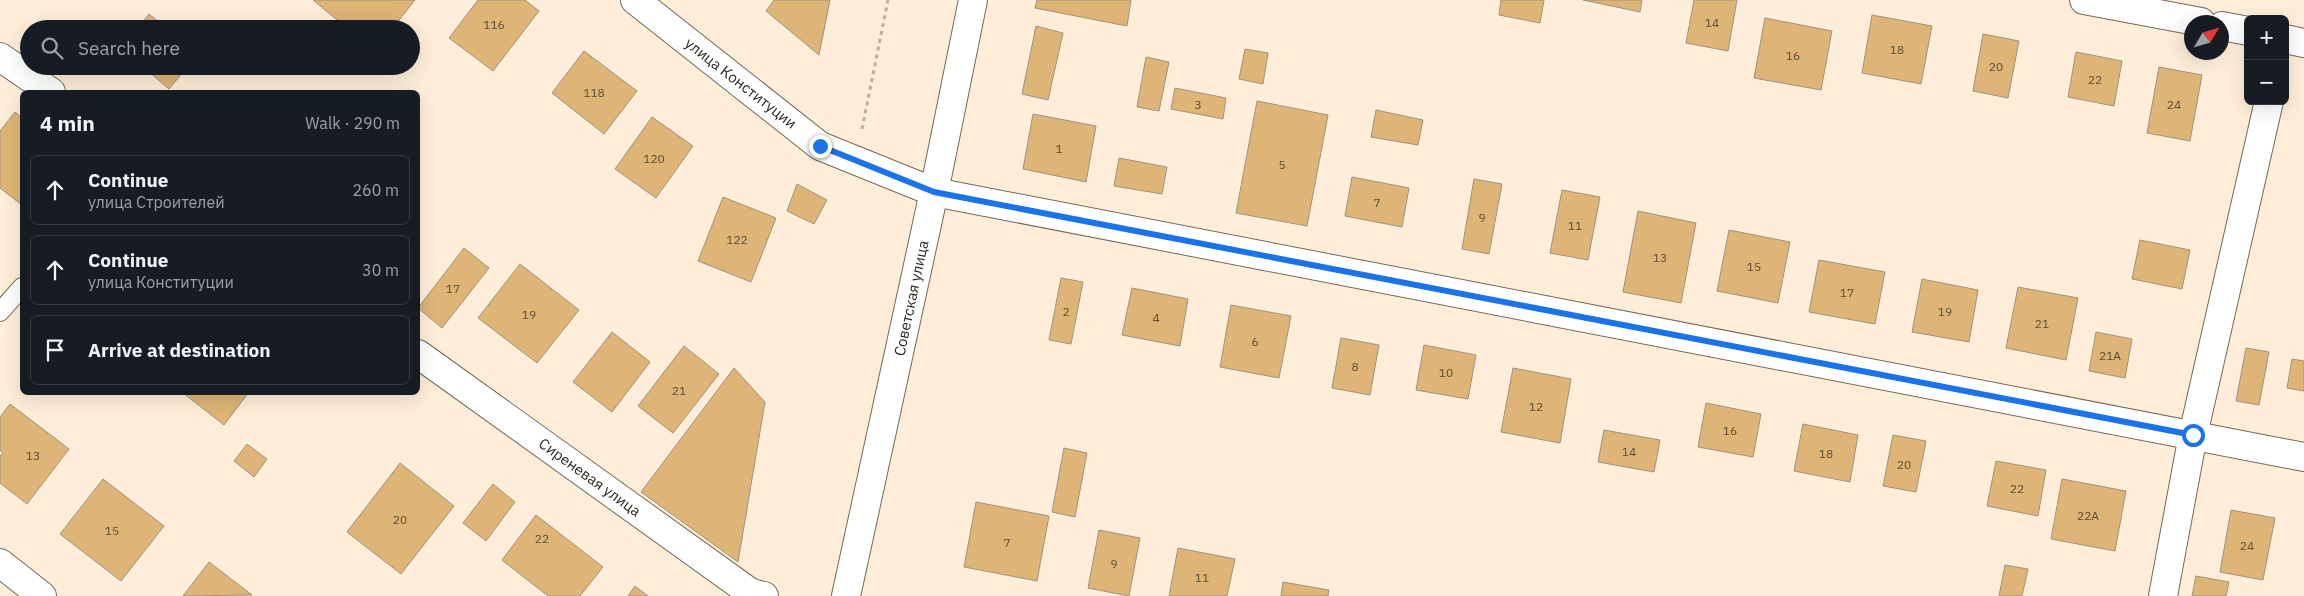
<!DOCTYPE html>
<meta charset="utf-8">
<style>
body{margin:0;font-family:"IBM Plex Sans",sans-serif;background:#242831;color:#f1f3f6}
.controls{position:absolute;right:15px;top:15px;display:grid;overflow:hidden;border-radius:8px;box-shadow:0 5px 20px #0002}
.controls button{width:45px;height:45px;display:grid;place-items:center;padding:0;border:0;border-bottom:1px solid #363941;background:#171b24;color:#f1f3f6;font:25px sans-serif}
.compass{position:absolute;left:2184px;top:15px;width:45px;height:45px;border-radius:50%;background:#171b24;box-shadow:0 5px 20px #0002;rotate:52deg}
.stop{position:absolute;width:15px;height:15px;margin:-11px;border:4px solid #1a73e8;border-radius:50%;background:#fff}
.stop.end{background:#1a73e8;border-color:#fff;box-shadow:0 1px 5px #0008}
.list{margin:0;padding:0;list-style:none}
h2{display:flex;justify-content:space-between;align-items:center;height:65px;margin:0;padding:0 20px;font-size:21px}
h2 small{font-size:16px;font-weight:400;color:#9ea1a6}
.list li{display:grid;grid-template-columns:32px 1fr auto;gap:15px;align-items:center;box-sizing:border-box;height:70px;margin:0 10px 10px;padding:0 10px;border:1px solid #363941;border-radius:8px}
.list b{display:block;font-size:19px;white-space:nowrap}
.list p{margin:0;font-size:16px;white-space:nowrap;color:#9ea1a6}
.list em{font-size:16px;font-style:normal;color:#9ea1a6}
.icon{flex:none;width:28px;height:28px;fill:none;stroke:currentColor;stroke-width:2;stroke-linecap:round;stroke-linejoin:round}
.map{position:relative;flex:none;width:2304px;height:596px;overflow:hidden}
.search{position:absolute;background:#171b24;box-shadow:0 5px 20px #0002;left:20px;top:20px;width:400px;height:55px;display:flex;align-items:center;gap:12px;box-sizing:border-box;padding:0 18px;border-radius:28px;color:#9ea1a6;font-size:19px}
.panel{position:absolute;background:#171b24;box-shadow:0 5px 20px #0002;left:20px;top:90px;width:400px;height:305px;border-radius:8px}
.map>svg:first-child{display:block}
.building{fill:#deb576;stroke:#a0927e}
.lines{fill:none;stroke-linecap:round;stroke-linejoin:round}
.service-casing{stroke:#756855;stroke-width:20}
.minor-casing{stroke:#756855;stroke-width:30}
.secondary-casing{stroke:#756855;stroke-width:30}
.path{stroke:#bbaf9e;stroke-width:3;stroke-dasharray:4 4;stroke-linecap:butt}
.service{stroke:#fff;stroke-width:18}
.minor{stroke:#fff;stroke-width:28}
.secondary{stroke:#fff;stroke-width:28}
.route{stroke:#1a73e8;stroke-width:6}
.labels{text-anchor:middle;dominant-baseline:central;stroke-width:4;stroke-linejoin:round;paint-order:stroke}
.number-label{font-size:12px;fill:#5a4c36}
.street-label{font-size:15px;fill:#2e2921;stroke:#fff}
</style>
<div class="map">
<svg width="2304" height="596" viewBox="0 0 2304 596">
<rect width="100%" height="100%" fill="#feeed9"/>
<g class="building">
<path d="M313,0H415L392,29H348Z"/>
<path d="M478,0H525L539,11L493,71L449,38Z"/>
<path d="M774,0H830L819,55L766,11Z"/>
<path d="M1037,0H1131L1127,26L1035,8Z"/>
<path d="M1501,0H1544L1540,23L1499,15Z"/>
<path d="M1583,0H1642L1640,12Z"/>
<path d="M1694,0H1737L1728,51L1686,43Z"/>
<path d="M149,14L167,29H137Z"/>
<path d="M1872,15L1932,26L1921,84L1862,73Z"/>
<path d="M1765,18L1832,31L1821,90L1754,78Z"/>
<path d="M1036,26L1063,33L1048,100L1022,94Z"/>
<path d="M1983,34L2019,41L2008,98L1973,91Z"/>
<path d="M1245,49L1268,53L1263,84L1239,79Z"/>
<path d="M584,51L637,91L604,134L552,93Z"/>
<path d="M2076,52L2122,61L2114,106L2068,97Z"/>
<path d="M1146,57L1169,62L1159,111L1137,107Z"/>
<path d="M142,66H188L169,89Z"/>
<path d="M2159,67L2202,75L2190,141L2147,133Z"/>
<path d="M1175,88L1226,98L1223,119L1171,109Z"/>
<path d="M1257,101L1328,115L1307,226L1236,213Z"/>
<path d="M1376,110L1423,120L1418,145L1371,137Z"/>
<path d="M15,112L22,118V205L0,188V131Z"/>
<path d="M1033,114L1096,126L1086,182L1023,169Z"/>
<path d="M652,117L693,146L656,198L615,169Z"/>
<path d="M1119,158L1167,167L1162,194L1114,186Z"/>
<path d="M1352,177L1409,188L1402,227L1345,216Z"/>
<path d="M1474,179L1502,184L1489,254L1462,249Z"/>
<path d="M797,184L827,200L814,224L787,211Z"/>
<path d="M1562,190L1600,197L1588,260L1550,253Z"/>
<path d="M723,197L776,218L751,282L698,261Z"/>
<path d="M1638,211L1696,223L1681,303L1623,292Z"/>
<path d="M1729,230L1790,242L1778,303L1717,291Z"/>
<path d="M2140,240L2190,250L2182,289L2132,279Z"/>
<path d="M464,248L489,268L442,328L418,308Z"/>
<path d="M1819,260L1885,272L1875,324L1809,312Z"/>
<path d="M520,264L579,310L537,363L478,318Z"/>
<path d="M1061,278L1083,282L1071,344L1049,340Z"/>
<path d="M1922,279L1978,290L1969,342L1912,332Z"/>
<path d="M2018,287L2078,298L2066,360L2006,348Z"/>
<path d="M1132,288L1188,299L1180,346L1122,335Z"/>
<path d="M1231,305L1291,316L1279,378L1220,367Z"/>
<path d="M612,332L650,362L612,412L573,382Z"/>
<path d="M2096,332L2132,339L2125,378L2089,371Z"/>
<path d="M1341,338L1379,345L1370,395L1332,388Z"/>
<path d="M1424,345L1476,355L1468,399L1416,390Z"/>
<path d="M684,346L719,374L673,433L638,406Z"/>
<path d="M2246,348L2269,352L2259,405L2236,401Z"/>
<path d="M2292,359L2304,361V391L2287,388Z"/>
<path d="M734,368L765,402L738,562L641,492Z"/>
<path d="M1513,368L1571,379L1560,443L1501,432Z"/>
<path d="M182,392H249L224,425Z"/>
<path d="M1706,403L1761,414L1753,457L1698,447Z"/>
<path d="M10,404L69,449L27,504L0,483V456L3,453L0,450V417Z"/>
<path d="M1803,424L1858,435L1850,482L1794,471Z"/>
<path d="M1604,430L1660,440L1654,472L1598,462Z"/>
<path d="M1893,435L1926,441L1916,492L1883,486Z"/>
<path d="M247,444L267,459L254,477L234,461Z"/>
<path d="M1064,448L1087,453L1075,517L1052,512Z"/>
<path d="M1996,461L2046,470L2038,516L1987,506Z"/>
<path d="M400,463L454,506L401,574L347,532Z"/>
<path d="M103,479L164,526L121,581L60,534Z"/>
<path d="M2062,479L2126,491L2115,551L2051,539Z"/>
<path d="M493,484L515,502L486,541L463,523Z"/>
<path d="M976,502L1049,516L1037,581L964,567Z"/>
<path d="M2231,510L2275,518L2263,580L2220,572Z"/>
<path d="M536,515L603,567L580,596H548L502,560Z"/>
<path d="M1099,530L1140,538L1129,596L1088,588Z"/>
<path d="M1178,548L1235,559L1227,596H1169Z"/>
<path d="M209,562L252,595L183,596Z"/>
<path d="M2005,565L2028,569L2022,596H1999Z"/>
<path d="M2196,576L2229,582L2226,596H2192Z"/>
<path d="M1283,582L1329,590L1328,596H1281Z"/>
<path d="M635,586L648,596H628Z"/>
</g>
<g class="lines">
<defs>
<path id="service" d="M0,312L22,287"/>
<g id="minor">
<path d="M635,0L820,146L934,192L2304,457"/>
<path d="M2084,0L2201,22"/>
<path d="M2222,26L2248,31"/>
<path d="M2285,39L2304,43"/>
<path d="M0,57L51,92"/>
<path d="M418,354L751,593L764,596"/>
<path d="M0,563L42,596"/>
<path d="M2163,596L2193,435L2269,101"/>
</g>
<path id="secondary" d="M846,596L934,192L973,0"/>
</defs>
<use href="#service" class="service-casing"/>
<use href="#minor" class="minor-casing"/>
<use href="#secondary" class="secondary-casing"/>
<path class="path" d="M862,129L888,0"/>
<use href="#service" class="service"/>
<use href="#minor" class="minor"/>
<use href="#secondary" class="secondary"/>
</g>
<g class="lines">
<path class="route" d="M820,146L934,192L2193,435"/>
</g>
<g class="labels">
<g class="number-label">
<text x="1712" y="22">14</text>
<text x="494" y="24">116</text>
<text x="1897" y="49">18</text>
<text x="1793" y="55">16</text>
<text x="1996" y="66">20</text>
<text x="2095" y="79">22</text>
<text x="594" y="92">118</text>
<text x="1198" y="104">3</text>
<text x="2174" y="104">24</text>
<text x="1059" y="148">1</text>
<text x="654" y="158">120</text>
<text x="1282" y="164">5</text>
<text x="1377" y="202">7</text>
<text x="1482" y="217">9</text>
<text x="1575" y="225">11</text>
<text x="737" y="239">122</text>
<text x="1660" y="257">13</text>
<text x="1754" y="266">15</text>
<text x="453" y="288">17</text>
<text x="1847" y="292">17</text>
<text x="1066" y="311">2</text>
<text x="1945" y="311">19</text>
<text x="529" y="314">19</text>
<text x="1156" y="317">4</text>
<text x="2042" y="323">21</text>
<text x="1255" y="341">6</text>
<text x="2110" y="355">21А</text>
<text x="1355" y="366">8</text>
<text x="1446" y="372">10</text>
<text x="679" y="390">21</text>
<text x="1536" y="406">12</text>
<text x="1730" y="430">16</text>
<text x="1629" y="451">14</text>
<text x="1826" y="453">18</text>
<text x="33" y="455">13</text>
<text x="1904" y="464">20</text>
<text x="2017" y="488">22</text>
<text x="2088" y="515">22А</text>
<text x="400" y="519">20</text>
<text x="112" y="530">15</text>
<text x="542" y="538">22</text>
<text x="1007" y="542">7</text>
<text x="2247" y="545">24</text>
<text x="1114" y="563">9</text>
<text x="1202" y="577">11</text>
</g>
<g class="street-label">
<text transform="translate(741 83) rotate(38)">улица Конституции</text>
<text transform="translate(911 298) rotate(-78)">Советская улица</text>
<text transform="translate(590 477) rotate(36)">Сиреневая улица</text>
</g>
</g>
</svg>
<div class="controls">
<button>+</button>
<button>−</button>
</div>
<svg class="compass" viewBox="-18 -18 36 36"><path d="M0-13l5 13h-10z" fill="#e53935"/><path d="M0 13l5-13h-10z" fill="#9ea1a6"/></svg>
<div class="stop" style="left:2193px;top:435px"></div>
<div class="stop end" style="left:820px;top:146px"></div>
<div class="search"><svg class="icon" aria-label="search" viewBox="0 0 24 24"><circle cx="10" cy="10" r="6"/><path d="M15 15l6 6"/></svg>Search here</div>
<section class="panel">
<h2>4 min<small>Walk · 290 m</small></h2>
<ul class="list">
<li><svg class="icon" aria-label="ahead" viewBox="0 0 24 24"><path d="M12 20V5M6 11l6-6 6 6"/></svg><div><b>Continue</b><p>улица Строителей</p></div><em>260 m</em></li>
<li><svg class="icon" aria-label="ahead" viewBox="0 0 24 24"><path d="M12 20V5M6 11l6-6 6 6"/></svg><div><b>Continue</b><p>улица Конституции</p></div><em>30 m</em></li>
<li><svg class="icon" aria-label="arrive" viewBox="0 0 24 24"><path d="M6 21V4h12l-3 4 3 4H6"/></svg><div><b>Arrive at destination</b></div></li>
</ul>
</section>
</div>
